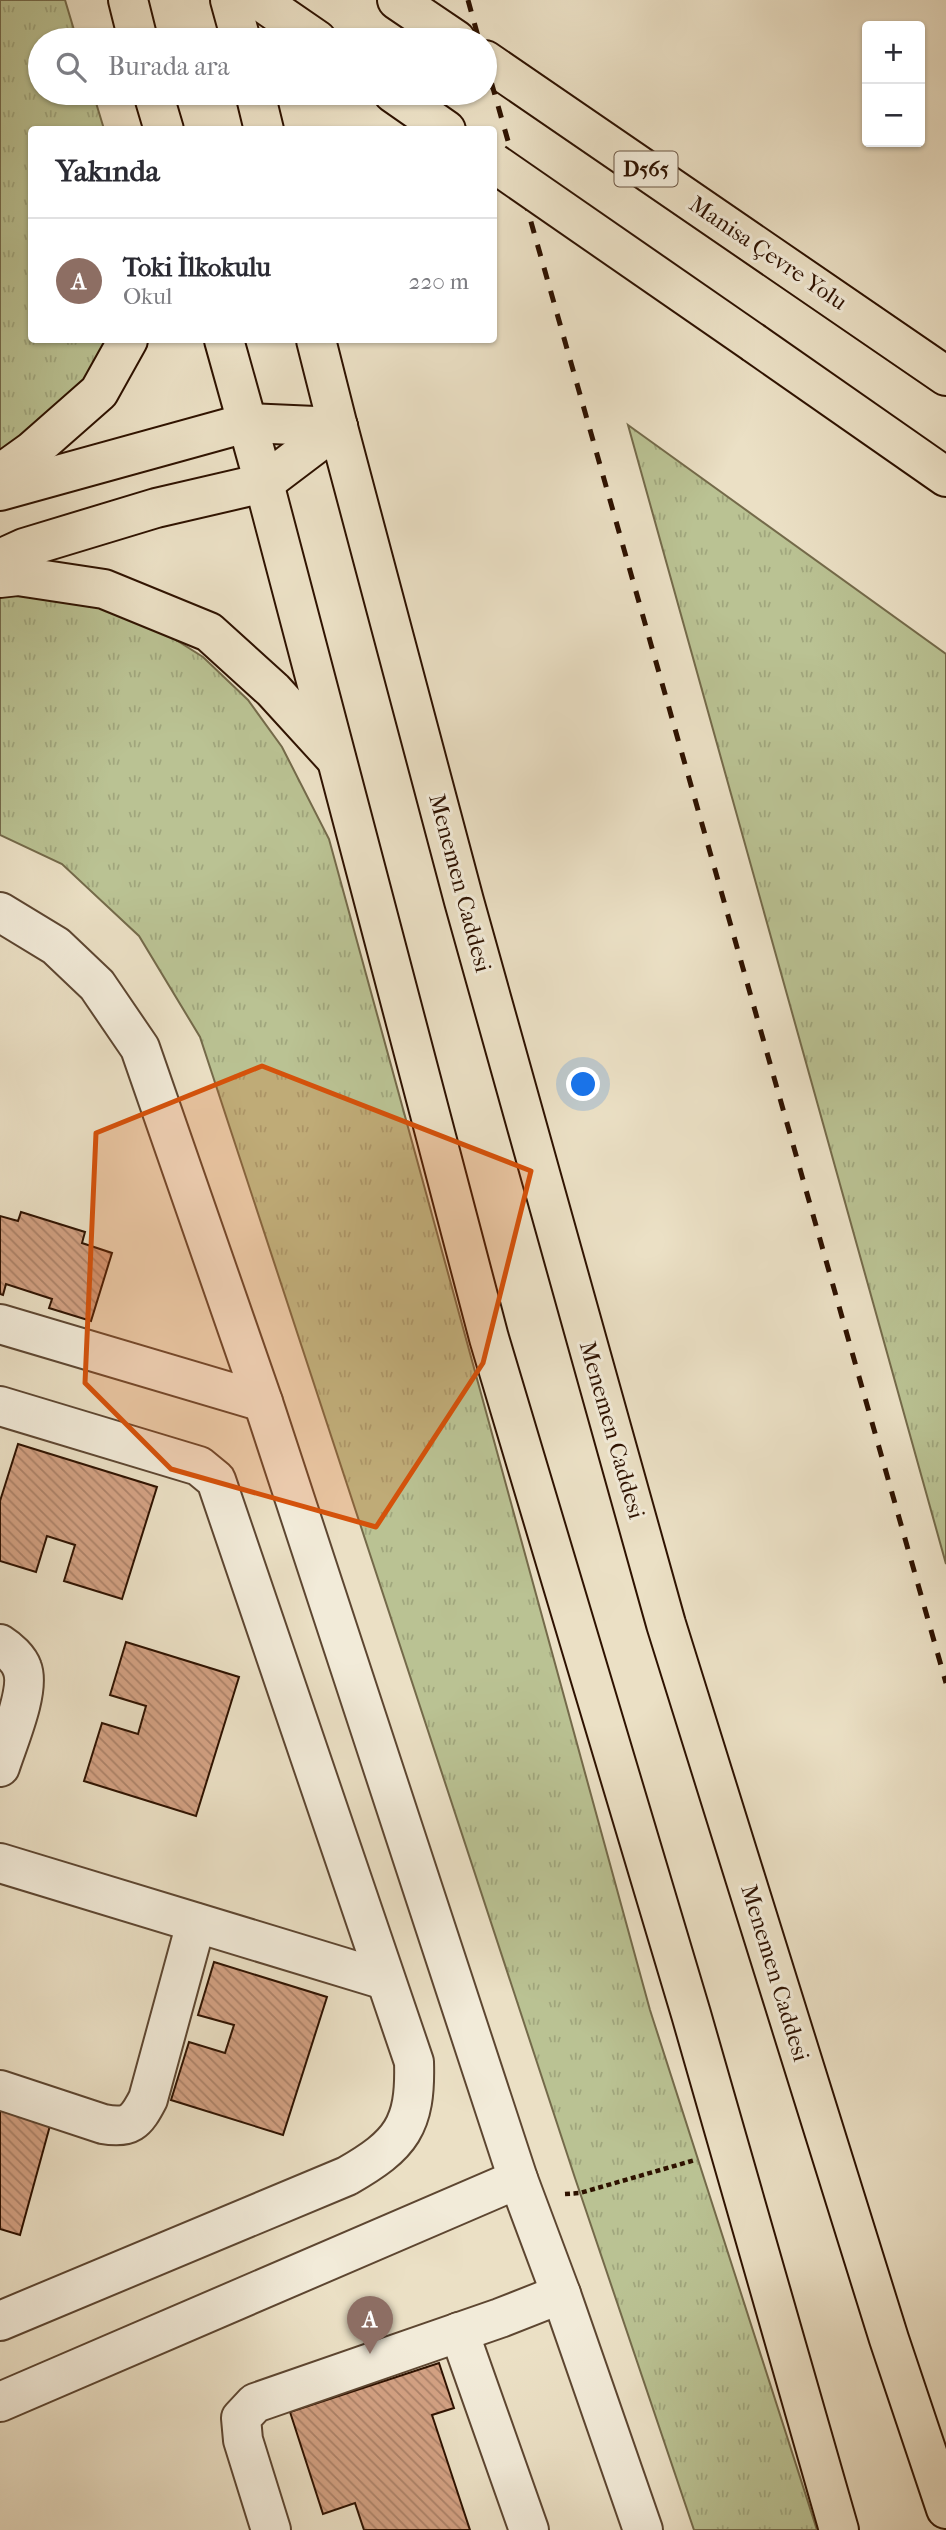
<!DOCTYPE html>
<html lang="tr">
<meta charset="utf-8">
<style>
body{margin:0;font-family:"IM FELL French Canon",serif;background:#f2f2f3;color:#2b2b33}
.controls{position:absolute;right:21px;top:21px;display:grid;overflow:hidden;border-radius:7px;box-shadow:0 2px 5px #0004}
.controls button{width:63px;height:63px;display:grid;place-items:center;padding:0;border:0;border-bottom:2px solid #e1e1e2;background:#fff;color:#2b2b33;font:35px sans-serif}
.you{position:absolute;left:584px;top:1085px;width:24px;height:24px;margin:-18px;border:5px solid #fff;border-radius:50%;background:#1a73e8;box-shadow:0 0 0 10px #1a73e833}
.badge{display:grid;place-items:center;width:46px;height:46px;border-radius:50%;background:#111827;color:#fff;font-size:23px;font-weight:700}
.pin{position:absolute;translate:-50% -58px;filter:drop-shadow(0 2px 4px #0008)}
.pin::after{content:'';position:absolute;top:37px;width:24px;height:21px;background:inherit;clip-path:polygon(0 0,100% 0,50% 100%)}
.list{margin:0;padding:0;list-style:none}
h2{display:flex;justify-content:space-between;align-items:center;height:91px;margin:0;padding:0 28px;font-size:30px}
h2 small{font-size:23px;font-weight:400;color:#7c7c81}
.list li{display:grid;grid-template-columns:46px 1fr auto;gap:21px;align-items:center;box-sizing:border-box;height:126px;padding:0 28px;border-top:2px solid #e1e1e2}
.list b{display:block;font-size:26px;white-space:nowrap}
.list p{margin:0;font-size:23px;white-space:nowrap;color:#7c7c81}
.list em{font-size:23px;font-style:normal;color:#7c7c81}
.icon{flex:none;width:38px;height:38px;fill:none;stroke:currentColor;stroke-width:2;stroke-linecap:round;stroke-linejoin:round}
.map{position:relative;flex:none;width:946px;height:2530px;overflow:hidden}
.search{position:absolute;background:#fff;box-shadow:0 2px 5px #0004;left:28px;top:28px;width:469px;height:77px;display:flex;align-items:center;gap:18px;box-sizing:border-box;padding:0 24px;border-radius:38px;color:#7c7c81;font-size:26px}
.panel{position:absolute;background:#fff;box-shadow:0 2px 5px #0004;left:28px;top:126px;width:469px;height:217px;border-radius:7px}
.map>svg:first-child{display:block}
.grass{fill:url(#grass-tufts);stroke:#746a4a;stroke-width:2}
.building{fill:url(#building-back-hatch);stroke:#2e1200;stroke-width:2}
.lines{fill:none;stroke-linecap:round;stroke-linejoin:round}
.minor-casing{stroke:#5d4631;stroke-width:42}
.major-casing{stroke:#2e1200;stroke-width:42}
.highway-casing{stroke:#2e1200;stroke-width:42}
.path{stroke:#2e1200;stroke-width:4.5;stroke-dasharray:5 3.5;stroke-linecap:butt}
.minor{stroke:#f2ebd9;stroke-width:38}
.major{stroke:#ebe0c5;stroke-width:38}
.highway{stroke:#ebe0c5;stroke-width:38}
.rail{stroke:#2e1200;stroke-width:5;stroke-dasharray:12 12;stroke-linecap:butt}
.highway-bridge-casing{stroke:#2e1200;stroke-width:42;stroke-linecap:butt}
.highway-bridge{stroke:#ebe0c5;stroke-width:38}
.marked{fill:#d5520b;fill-opacity:0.2;stroke:#d5520b;stroke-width:5;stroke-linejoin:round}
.labels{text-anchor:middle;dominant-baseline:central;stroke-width:6;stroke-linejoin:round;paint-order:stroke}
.shield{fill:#f2ebd9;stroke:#695341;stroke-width:2}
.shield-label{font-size:21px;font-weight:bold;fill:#2e1200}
.street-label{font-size:23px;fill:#2e1200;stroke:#f2ebd9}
</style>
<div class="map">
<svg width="946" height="2530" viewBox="0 0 946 2530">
<defs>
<pattern id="grass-tufts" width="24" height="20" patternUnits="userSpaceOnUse" patternTransform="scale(1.75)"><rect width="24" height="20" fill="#bac293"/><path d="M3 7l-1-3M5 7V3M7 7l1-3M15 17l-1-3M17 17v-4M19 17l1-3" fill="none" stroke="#a0a67d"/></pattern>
<pattern id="building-back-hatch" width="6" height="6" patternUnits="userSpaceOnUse" patternTransform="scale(1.75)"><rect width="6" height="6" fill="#d3a183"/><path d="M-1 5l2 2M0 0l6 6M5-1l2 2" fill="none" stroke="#ac8269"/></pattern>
</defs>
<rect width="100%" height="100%" fill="#ebe0c5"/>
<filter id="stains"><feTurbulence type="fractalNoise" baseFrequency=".00286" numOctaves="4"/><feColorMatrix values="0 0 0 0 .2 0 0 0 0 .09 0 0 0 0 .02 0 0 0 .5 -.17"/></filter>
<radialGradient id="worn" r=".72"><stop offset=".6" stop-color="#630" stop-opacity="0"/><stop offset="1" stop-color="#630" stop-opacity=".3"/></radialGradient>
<g class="grass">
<path d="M0,0H65L77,40H40V93H93L104,129L32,130V340H128L0,474Z"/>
<path d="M628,425L946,654V1564Z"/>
<path d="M0,594L81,597L146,621L203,657L248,700L282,747L329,839L650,2010L817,2530H694L575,2178L200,1037L139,936L62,864L0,835Z"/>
</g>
<g class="building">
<path d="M21,1212L85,1232L82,1243L112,1253L91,1321L49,1308L52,1299L6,1284L3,1295L0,1294V1216L18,1221Z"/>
<path d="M18,1444L157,1487L122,1599L64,1581L75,1545L47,1536L36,1572L0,1561V1501Z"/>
<path d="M126,1642L239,1677L196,1816L84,1781L102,1723L138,1734L146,1706L110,1695Z"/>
<path d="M214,1962L327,1997L283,2135L171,2100L189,2042L225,2053L234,2025L198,2015Z"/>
<path d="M0,2107L51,2122L20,2235L0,2229Z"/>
<path d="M439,2363L454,2408L432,2415L470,2530H364L355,2503L323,2514L290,2412Z"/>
</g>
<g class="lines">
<defs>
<g id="minor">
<path d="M0,912L56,946L97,985L140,1048L263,1402L518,2179L561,2294L643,2530"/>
<path d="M0,1324L263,1402"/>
<path d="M0,1406L199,1466L216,1480L414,2062C416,2126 401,2145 347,2176L0,2321"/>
<path d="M0,1644C8,1649 19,1659 22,1668C31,1690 7,1744 0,1767"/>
<path d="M0,1863L385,1980"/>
<path d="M0,2090L103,2124C130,2129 136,2122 148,2099L196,1923"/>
<path d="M459,2332L529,2530"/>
<path d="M0,2402L518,2179"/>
<path d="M271,2530L243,2440L241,2418L255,2403L500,2318L561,2294"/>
</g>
<g id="major">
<path d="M338,427L464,901L666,1624L889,2339L946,2509"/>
<path d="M264,483L489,1338L691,2014L839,2530"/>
</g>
<g id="highway">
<path d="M128,0L138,40"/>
<path d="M230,0L241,40"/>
<path d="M259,0L317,40"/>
<path d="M397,0L456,40"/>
<path d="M485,60L946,376"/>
<path d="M153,93L164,130"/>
<path d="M255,93L264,130"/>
<path d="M393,93L446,130"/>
<path d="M224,340L264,483"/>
<path d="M316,340L338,427"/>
<path d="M754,343L946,477"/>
<path d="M0,474L32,451L99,392L128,340"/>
<path d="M0,491L246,423L338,427"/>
<path d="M0,559L24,548L156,508L264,483L338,427"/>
<path d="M0,578L18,576L104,589L209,632L273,690L336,759"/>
</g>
</defs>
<use href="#minor" class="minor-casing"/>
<use href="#major" class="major-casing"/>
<use href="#highway" class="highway-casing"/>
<path class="path" d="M565,2194L580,2193L695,2160"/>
<use href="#minor" class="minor"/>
<use href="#major" class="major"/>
<use href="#highway" class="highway"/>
<g class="rail">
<path d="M468,0L479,40"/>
<path d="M485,60L946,1683"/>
</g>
<defs>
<path id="highway-bridge" d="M494,163L754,343"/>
</defs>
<use href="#highway-bridge" class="highway-bridge-casing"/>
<use href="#highway-bridge" class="highway-bridge"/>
</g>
<path class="marked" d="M262,1066L531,1171L483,1363L376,1527L171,1469L85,1383L96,1133Z"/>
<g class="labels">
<rect class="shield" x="614.5" y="151.5" width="63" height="35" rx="5"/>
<g class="shield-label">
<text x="646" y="169">D565</text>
</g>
<g class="street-label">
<text transform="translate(768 253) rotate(34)">Manisa Çevre Yolu</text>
<text transform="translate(460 883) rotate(75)">Menemen Caddesi</text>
<text transform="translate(612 1430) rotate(74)">Menemen Caddesi</text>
<text transform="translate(775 1973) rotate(73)">Menemen Caddesi</text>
</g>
</g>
<rect width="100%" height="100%" filter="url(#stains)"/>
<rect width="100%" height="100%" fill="url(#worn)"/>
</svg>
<div class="controls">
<button>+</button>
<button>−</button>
</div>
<div class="you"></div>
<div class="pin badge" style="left:370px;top:2354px;background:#8d6e63">A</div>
<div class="search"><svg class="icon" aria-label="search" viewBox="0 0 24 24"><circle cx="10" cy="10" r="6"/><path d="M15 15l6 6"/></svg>Burada ara</div>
<section class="panel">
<h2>Yakında<small></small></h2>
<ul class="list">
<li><span class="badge" style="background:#8d6e63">A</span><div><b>Toki İlkokulu</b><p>Okul</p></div><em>220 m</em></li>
</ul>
</section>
</div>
